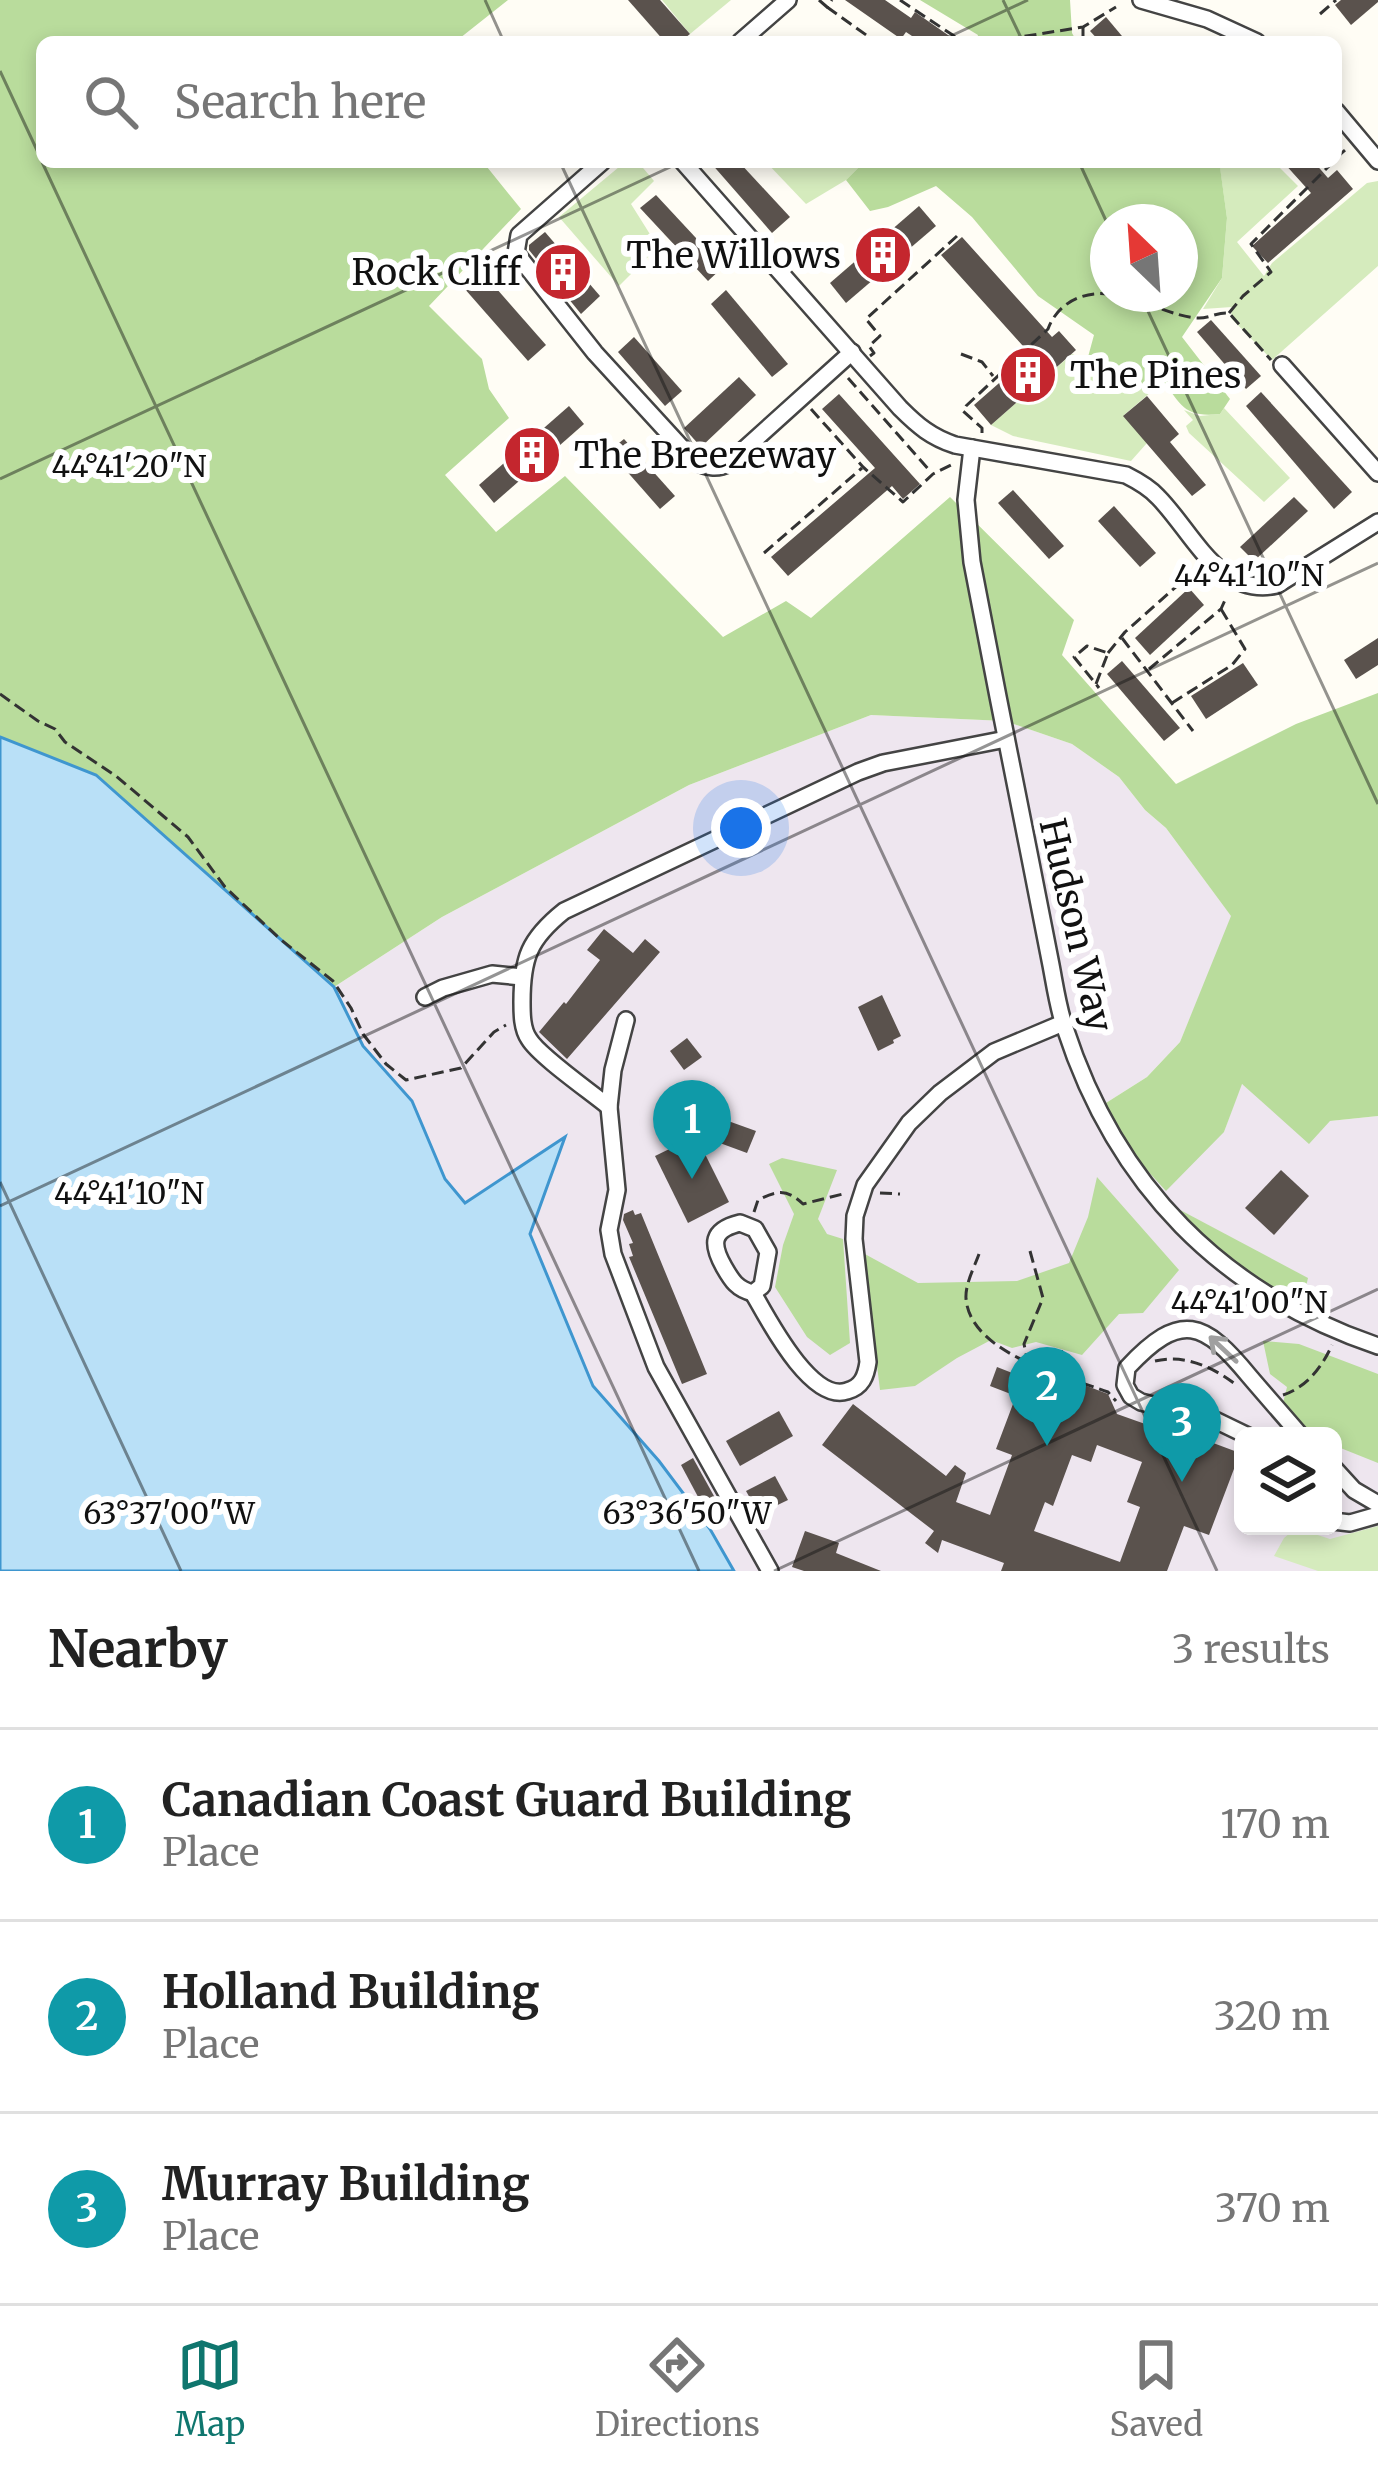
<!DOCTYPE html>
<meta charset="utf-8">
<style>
body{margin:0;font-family:Merriweather,serif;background:#f2f2f2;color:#222}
.controls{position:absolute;right:36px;bottom:36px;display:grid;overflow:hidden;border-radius:18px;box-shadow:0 6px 18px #0003}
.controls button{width:108px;height:108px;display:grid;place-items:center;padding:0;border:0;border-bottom:3px solid #e0e0e0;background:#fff;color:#222;font:60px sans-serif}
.compass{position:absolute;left:1090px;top:204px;width:108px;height:108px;border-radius:50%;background:#fff;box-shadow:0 6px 18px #0003;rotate:335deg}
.you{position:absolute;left:741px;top:828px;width:42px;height:42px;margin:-30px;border:9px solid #fff;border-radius:50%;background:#1a73e8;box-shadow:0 0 0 18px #1a73e833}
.badge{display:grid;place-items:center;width:78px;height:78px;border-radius:50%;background:#0f766e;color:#fff;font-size:39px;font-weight:700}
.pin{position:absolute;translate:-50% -99px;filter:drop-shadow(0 3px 6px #0008)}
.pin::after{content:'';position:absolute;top:63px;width:42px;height:36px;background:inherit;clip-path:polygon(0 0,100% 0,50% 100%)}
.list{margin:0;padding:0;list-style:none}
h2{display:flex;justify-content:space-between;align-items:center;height:156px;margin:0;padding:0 48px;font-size:51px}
h2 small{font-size:39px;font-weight:400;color:#767676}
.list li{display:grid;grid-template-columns:78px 1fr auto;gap:36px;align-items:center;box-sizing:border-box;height:192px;padding:0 48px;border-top:3px solid #e0e0e0}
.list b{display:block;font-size:45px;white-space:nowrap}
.list p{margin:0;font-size:39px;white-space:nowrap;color:#767676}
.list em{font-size:39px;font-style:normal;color:#767676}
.icon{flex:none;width:66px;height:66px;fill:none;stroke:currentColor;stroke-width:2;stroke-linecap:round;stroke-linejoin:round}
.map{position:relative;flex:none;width:1378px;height:1571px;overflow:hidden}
.search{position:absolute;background:#fff;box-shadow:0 6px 18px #0003;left:36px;right:36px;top:36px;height:132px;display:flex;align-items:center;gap:30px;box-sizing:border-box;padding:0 42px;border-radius:18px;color:#767676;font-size:45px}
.sheet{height:732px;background:#fff}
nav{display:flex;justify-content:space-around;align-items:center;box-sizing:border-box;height:168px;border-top:3px solid #e0e0e0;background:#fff;font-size:33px;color:#767676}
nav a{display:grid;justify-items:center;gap:6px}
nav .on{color:#0f766e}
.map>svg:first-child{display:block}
.industrial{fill:#eee6ef;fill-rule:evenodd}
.green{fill:#d5ebbd}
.forest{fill:#b9dc9c;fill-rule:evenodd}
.water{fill:#b9e0f7;stroke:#3f96cf;stroke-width:3}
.building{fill:#5a524d;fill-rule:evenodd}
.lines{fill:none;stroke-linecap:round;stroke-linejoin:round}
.minor-casing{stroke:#444;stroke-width:20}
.path{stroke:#333;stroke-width:3;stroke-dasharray:12 6;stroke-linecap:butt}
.minor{stroke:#fff;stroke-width:15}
.oneway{stroke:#a0a0a0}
.ticks{fill:none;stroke:#111;stroke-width:3;stroke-opacity:0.45}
.labels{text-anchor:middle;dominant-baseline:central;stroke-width:12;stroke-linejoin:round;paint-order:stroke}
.poi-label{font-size:36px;fill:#111;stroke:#fff;text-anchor:end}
.street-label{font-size:36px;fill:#111;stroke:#fff}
.ticks-label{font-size:30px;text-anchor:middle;fill:#111;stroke:#fff;stroke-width:12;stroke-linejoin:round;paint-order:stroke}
</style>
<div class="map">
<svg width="1378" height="1571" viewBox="0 0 1378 1571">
<rect width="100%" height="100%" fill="#fffdf5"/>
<path class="industrial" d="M871,715L1005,721L1072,744L1119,777L1145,810L1166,828L1232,917L1180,1042L1147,1077L1098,1108L1224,1132L1241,1084L1330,1121L1378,1116V1571H734L710,1529L659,1461L593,1386L529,1234L564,1139L466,1204L445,1179L412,1101L363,1046L334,987L442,917L689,785ZM1243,1436H1333V1526H1243Z"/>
<g class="green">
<path d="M662,0H731L690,34Z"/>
<path d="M625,162H638L654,181L631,204L658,247L619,286L559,217Z"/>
<path d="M766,162H864L846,180L806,204Z"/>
<path d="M1216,162H1274L1298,186L1237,242L1264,276L1272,263L1367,183L1378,181V266L1272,360L1231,318L1232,307L1203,309L1222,278L1227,218L1220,168Z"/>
<path d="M1072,354L1089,361L1101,387L1113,393L1161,378L1164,381L1124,415L1147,443L1131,461L1013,436L991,425Z"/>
<path d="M1224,408L1290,478L1264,502L1189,433L1186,426L1193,420L1184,410L1200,416L1220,414Z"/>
<path d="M1378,1526V1571H1318L1274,1556L1284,1538L1296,1528L1330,1539Z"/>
</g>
<g class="forest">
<path d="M0,0H508L455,42H42V162H483L521,209L429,306L482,359L489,389L509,418L445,475L496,532L565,476L723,637L786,601L811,618L950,497L1074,620L1062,655L1176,784L1296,724L1378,693V1116L1330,1121L1309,1144L1242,1084L1224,1132L1166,1191L1134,1156L1098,1108L1147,1077L1180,1042L1231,916L1166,828L1145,810L1119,777L1072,744L1005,721L871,715L689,785L442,917L334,987L96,775L0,737Z"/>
<path d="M920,0H1070L1072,33L1077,42H976L978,35Z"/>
<path d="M864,162H1116L1128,168L1137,162H1216L1220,167L1227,218L1222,278L1182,337L1230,399L1220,414C1183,418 1181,404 1161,378L1113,393L1101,387L1088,357L1094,335L1038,296L972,217L936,186L888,207L870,211L846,180ZM1108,222H1180V294H1108Z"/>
<path d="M782,1158L837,1170L818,1219L827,1234L843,1239L850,1343L830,1355L807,1337L775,1287L783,1245L794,1214L769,1164Z"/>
<path d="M1097,1177L1179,1270L1143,1313L1119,1314L1082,1355L1036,1342L1012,1348L991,1340L957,1358L915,1386L880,1390L863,1253L918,1283L1017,1281L1069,1263L1088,1217Z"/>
<path d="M1152,1195L1308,1278L1300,1312L1258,1290Z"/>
<path d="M1263,1341L1299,1344L1378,1374V1463L1333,1445V1436H1313L1283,1403L1287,1387L1270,1374Z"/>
</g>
<path class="water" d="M0,737L96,775L334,987L363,1046L412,1101L445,1179L465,1203L565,1137L530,1234L593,1386L659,1461L710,1529L734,1571H0Z"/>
<g class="building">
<path d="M628,0H660L690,34L680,42H665Z"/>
<path d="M845,0H885L911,18L915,12L958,42H921L906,32L901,39Z"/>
<path d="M1341,0H1378V2L1351,25L1335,5Z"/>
<path d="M1106,17L1127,42H1100L1090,31Z"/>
<path d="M710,162H739L790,217L772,233Z"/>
<path d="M1283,162H1314L1328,178L1337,170L1353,189L1268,263L1252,246L1311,193Z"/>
<path d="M656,195L723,267L708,281L640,208Z"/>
<path d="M919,206L936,226L846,303L830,283Z"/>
<path d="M545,232L600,296L581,314L529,250V245Z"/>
<path d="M962,237L1052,337L1059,331L1076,350L991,425L974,405L1031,355L941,255Z"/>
<path d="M482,272L546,345L528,361L464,288Z"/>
<path d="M726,290L788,364L772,377L711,304Z"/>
<path d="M1211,320L1261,376L1246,389L1197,332Z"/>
<path d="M634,337L682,391L665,406L618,352Z"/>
<path d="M739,377L756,395L701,447L684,428Z"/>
<path d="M1261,392L1352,492L1334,509L1246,406Z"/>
<path d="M839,394L920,484L903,499L892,486L788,576L771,557L875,468L822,409Z"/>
<path d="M1147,396L1179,434L1170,442L1206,485L1192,496L1123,416Z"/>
<path d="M569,406L584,424L494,503L479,485Z"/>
<path d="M624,439L675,496L660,509L609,451Z"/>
<path d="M1013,490L1064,546L1049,559L998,503Z"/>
<path d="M1294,497L1308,511L1254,561L1240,547Z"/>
<path d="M1114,506L1156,553L1140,567L1098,521Z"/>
<path d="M1189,588L1204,605L1150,655L1135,638Z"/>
<path d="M1378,638V665L1356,679L1344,660Z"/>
<path d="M1122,661L1180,728L1164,741L1107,674Z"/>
<path d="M1243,663L1258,685L1206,719L1191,696Z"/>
<path d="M604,929L633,953L645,939L660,952L567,1059L539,1032L564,1002L566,1004L600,960L587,950Z"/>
<path d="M882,995L901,1036L893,1040L894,1043L878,1051L858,1007Z"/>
<path d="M687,1038L702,1057L684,1070L670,1051Z"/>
<path d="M706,1113L756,1131L747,1153L698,1135Z"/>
<path d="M696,1136L729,1202L688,1223L655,1156Z"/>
<path d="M1281,1170L1309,1196L1274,1235L1245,1208Z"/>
<path d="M633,1210L635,1215L641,1213L707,1374L682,1384L629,1257L633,1256L629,1244L633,1243L623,1220L624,1214Z"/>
<path d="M1048,1350H1063V1377L1108,1394L1117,1414L1179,1436L1181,1431L1240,1453L1209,1535L1184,1526L1167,1571H1001L1004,1563L942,1540L938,1553L925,1543L934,1531L822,1445L853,1404L946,1476L955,1465L966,1473L956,1502L990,1515L1012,1455L996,1449L1016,1396L990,1386L997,1367L1035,1382L1042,1369L1048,1371ZM1097,1445L1142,1462L1127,1502L1140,1507L1120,1562L1034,1531L1045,1502L1053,1506L1072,1455L1091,1462Z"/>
<path d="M779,1411L793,1436L740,1466L726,1441Z"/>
<path d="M693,1458L725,1516L712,1523L681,1465Z"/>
<path d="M775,1476L788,1500L759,1514L746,1491Z"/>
<path d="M805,1531L839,1543L836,1553L881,1571H804L792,1567Z"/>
</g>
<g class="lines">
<defs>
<g id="minor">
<path d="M1141,0L1207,19L1257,42"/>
<path d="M740,42L788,0"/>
<path d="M1336,111L1378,161"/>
<path d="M602,162L519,235L516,253L595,353L694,461C706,467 717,470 729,463L852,352"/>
<path d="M683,162L900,408C918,426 931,437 955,445L1126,475C1138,481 1149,487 1158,497C1192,531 1219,598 1277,585L1378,522"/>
<path d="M1282,365L1378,473"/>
<path d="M972,448L966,500L972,562C991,661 1010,759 1030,858C1037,893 1044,929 1051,965C1055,986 1058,1008 1065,1028C1116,1185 1221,1293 1378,1346"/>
<path d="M425,997L443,988L492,974L522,977"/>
<path d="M626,1020L613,1070L609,1107L617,1190L609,1230L613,1254L656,1367L770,1571"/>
<path d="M609,1107C591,1092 539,1056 529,1039C522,1029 522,1014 522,1002C522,958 529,939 564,911L858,772L883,763L1006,739"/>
<path d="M740,1223L755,1229L768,1252L762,1286L753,1293C737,1289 732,1281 724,1267C711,1244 711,1230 740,1223Z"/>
<path d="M753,1293C768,1319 811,1403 847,1391C862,1387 866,1376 868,1362L854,1239L855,1216L865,1185L909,1123L940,1093L994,1052L1063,1023"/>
<path d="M1248,1436L1217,1421L1141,1402L1131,1396L1125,1385L1127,1368C1181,1310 1204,1321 1250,1377C1267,1397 1284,1416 1301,1436"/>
<path d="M1333,1467L1354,1490L1378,1504"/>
<path d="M1333,1521L1350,1523L1378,1515"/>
</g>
</defs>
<use href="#minor" class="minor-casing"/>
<g class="path">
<path d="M819,0L827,7L832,0"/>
<path d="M900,0L963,42"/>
<path d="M827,7L876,42"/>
<path d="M1320,14L1336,0"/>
<path d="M1083,27V42"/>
<path d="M989,42L1083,27L1116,7"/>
<path d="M1336,158L1345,150"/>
<path d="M1110,294C1139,297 1175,318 1199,318C1210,318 1218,312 1229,313L1271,360"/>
<path d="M1229,313L1243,296L1271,272L1251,244L1333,162"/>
<path d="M961,354L982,362L993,376"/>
<path d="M870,356L874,353L869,346L880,336L866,319L957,236"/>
<path d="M848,378L930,471"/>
<path d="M811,409L863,467L903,502L933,474L953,464"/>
<path d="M982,433V428L963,411L966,406L1048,329C1057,304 1082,291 1108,294"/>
<path d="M764,553L862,468"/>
<path d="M1122,638L1193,731"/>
<path d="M1108,653L1125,632L1195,570"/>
<path d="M1149,669L1221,609L1226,598"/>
<path d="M1096,684L1108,653L1087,646L1074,657L1096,684L1099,688"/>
<path d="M0,694L38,721L55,729L65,742L116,776L188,837L225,887L280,939L333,981L351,1008L363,1034L386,1064L406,1080L461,1068L494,1032L506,1025"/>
<path d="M1172,703L1232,665L1245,649L1221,609"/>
<path d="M880,1193L900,1194"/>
<path d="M754,1212L758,1200C778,1190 787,1189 803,1204L847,1193"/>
<path d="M1030,1251L1043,1298L1024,1344L1032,1381"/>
<path d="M979,1254C974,1268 965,1284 966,1299C971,1354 1065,1376 1108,1392L1116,1401"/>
<path d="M1155,1361C1184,1354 1213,1367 1235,1384"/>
<path d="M1283,1395C1307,1387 1322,1367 1332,1345"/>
</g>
<use href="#minor" class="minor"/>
</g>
<defs><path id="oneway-shaft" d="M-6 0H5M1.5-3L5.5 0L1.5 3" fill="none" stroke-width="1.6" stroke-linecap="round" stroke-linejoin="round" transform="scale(3)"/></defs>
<use class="oneway" href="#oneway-shaft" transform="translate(1223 1349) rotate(-137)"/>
<path class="ticks" d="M485,0L504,42M1003,0L1023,42M938,42L1028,0M0,71L42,161M42,162L699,1571M560,162L1217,1571M1079,162L1108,225M1140,294L1378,804M0,479L681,162M0,1182L181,1571M0,1206L1378,563M774,1571L1378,1289"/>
<defs>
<symbol id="building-disc" viewBox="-11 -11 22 22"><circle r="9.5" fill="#c4262e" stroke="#fff"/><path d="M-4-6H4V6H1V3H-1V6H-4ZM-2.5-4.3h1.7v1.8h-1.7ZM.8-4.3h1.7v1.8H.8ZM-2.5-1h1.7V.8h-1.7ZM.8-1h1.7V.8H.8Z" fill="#fff"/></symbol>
</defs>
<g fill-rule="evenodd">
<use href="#building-disc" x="850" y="222" width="66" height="66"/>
<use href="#building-disc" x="530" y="239" width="66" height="66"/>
<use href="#building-disc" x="995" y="342" width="66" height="66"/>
<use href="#building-disc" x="499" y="422" width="66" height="66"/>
</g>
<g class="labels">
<g class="poi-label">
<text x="841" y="255">The Willows</text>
<text x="521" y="272">Rock Cliff</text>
<text x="1070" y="375" text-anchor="start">The Pines</text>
<text x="574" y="455" text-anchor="start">The Breezeway</text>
</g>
<g class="street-label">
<text transform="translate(1076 925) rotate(77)">Hudson Way</text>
</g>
</g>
<g class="ticks-label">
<text x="129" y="477">44°41'20"N</text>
<text x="1249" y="586">44°41'10"N</text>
<text x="129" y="1204">44°41'10"N</text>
<text x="1249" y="1313">44°41'00"N</text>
<text x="169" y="1524">63°37'00"W</text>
<text x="687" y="1524">63°36'50"W</text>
</g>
</svg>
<div class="controls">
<button><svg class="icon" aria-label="layers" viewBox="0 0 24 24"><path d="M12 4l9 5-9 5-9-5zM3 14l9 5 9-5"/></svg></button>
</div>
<svg class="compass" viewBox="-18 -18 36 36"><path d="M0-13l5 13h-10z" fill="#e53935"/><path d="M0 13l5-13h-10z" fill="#767676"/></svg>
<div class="you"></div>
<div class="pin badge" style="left:692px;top:1179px;background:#0f9aa8">1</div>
<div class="pin badge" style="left:1047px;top:1446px;background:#0f9aa8">2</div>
<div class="pin badge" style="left:1182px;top:1482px;background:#0f9aa8">3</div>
<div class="search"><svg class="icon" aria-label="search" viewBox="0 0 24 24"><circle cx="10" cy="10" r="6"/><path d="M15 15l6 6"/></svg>Search here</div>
</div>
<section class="sheet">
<h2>Nearby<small>3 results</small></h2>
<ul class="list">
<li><span class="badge" style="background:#0f9aa8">1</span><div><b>Canadian Coast Guard Building</b><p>Place</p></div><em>170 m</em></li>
<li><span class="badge" style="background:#0f9aa8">2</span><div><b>Holland Building</b><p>Place</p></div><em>320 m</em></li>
<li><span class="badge" style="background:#0f9aa8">3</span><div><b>Murray Building</b><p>Place</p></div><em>370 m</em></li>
</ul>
</section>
<nav>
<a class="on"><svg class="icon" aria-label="map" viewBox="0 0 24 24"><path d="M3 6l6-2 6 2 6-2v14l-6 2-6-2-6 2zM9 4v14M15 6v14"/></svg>Map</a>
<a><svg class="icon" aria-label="directions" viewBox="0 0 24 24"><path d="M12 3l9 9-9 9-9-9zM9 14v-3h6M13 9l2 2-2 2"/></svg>Directions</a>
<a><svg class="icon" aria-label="saved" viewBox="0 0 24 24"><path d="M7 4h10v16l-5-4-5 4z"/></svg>Saved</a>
</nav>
